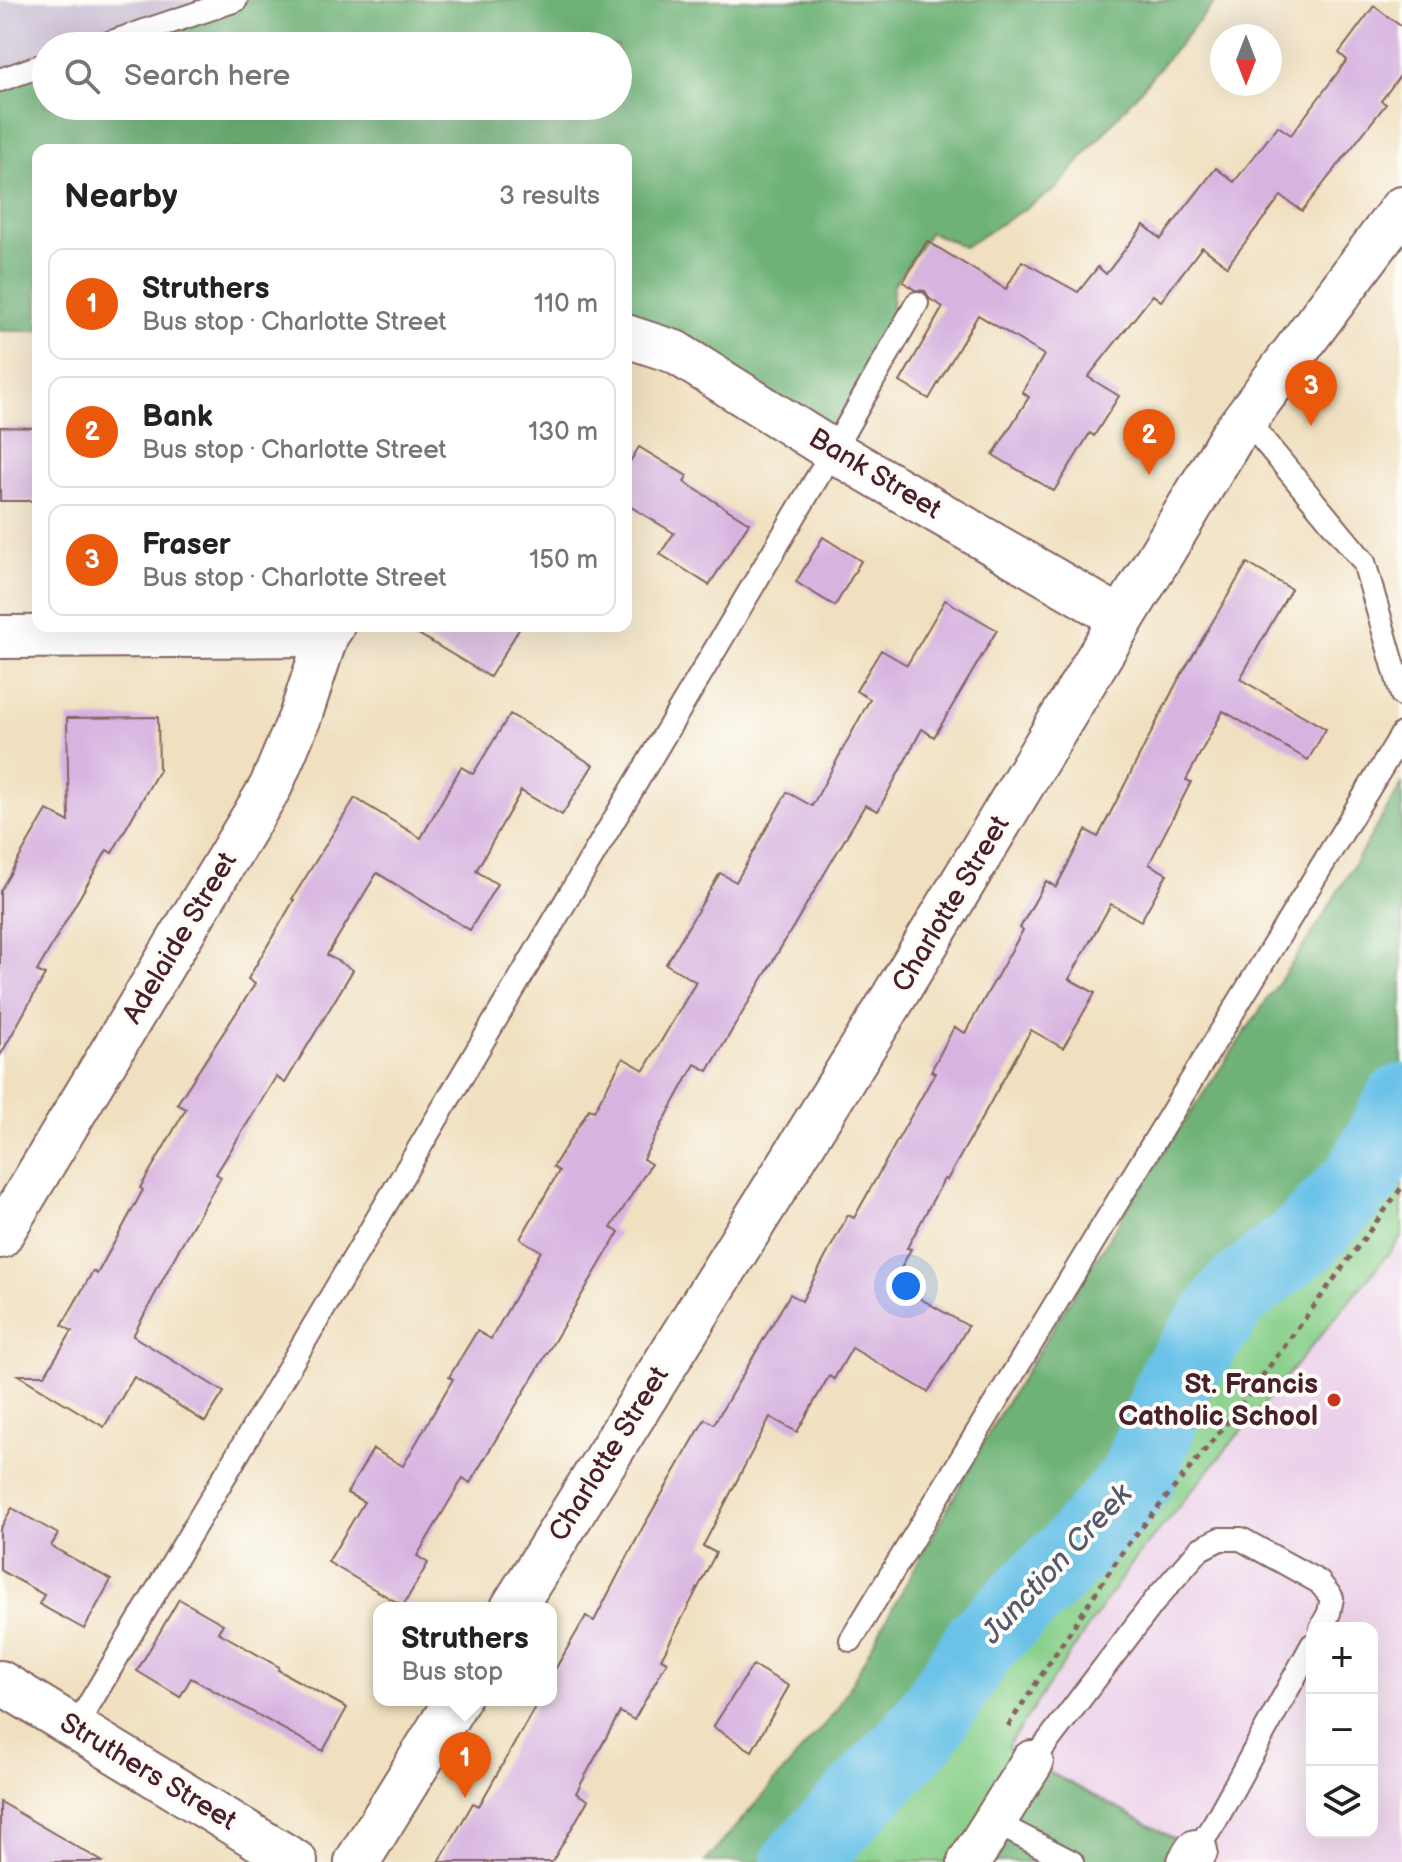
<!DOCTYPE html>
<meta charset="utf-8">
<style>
body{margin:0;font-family:"Balsamiq Sans",sans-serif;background:#f6f6f6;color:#222}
.controls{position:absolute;right:24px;bottom:24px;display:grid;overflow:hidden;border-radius:16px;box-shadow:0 8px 32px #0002}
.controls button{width:72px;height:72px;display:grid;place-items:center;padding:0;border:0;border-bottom:2px solid #e0e0e0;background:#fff;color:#222;font:40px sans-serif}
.compass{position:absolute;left:1210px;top:24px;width:72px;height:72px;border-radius:50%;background:#fff;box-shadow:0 8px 32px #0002;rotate:180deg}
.you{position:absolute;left:906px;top:1286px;width:28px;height:28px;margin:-20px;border:6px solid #fff;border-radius:50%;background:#1a73e8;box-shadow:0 0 0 12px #1a73e833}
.badge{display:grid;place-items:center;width:52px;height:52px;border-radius:50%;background:#ea580c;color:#fff;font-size:26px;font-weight:700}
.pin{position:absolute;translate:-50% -66px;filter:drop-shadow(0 2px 4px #0008)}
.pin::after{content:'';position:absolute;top:42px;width:28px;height:24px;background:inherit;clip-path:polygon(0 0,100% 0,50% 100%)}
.popup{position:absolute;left:373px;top:1602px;width:184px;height:104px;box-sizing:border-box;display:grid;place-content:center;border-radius:16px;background:#fff;filter:drop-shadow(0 2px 6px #0005);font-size:26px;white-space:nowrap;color:#767676}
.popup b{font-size:30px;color:#222}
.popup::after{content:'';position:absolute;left:50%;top:100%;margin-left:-16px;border:16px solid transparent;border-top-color:#fff}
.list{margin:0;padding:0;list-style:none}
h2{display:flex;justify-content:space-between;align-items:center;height:104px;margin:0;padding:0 32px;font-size:34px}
h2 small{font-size:26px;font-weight:400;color:#767676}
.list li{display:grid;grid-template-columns:52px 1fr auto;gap:24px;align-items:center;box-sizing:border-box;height:112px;margin:0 16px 16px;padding:0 16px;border:2px solid #e0e0e0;border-radius:16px}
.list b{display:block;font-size:30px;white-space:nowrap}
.list p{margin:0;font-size:26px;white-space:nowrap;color:#767676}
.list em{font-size:26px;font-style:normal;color:#767676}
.icon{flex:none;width:44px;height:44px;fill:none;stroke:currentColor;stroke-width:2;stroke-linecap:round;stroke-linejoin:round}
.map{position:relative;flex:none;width:1402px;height:1862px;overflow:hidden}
.search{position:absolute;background:#fff;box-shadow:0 8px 32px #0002;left:32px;top:32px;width:600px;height:88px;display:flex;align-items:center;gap:20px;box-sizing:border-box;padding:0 28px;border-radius:44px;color:#767676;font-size:30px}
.panel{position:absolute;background:#fff;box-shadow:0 8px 32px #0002;left:32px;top:144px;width:600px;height:488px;border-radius:16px}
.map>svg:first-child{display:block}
.built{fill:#ecd1ea;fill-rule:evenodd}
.industrial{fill:#cbbfd5}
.green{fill:#89d08b;stroke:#6a785b;stroke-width:2}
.forest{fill:#6eb277;stroke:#5c6851;stroke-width:2}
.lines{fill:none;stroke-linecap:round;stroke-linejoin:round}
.river{stroke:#6bc2e8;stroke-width:76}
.building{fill:#d7b4e0}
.lane-casing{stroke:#84635f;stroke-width:26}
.street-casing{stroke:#84635f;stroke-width:46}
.secondary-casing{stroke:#84635f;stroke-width:48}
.path{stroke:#84635f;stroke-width:5;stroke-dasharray:6 6;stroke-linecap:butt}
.lane{stroke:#fff;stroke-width:22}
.street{stroke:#fff;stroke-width:42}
.secondary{stroke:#fff;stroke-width:44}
.poi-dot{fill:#c8321e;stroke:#fdfcf7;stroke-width:3}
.labels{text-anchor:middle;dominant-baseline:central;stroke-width:8;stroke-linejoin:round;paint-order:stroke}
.street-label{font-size:28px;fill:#4a1f2b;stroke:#fdfcf7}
.poi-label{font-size:28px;font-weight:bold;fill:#4a1f2b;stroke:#fdfcf7;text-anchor:end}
.water-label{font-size:30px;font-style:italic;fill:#56586d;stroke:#fdfcf7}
</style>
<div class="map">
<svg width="1402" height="1862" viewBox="0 0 1402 1862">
<rect width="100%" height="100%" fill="#fdfcf7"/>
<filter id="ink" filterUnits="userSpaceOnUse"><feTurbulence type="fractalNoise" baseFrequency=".0125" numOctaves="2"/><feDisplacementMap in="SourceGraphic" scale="16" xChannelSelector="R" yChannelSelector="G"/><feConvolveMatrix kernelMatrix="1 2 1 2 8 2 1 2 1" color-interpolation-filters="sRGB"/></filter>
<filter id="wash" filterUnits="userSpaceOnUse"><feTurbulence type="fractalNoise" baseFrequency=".006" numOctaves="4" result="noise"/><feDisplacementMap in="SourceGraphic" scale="32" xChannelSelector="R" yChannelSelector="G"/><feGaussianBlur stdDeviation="1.8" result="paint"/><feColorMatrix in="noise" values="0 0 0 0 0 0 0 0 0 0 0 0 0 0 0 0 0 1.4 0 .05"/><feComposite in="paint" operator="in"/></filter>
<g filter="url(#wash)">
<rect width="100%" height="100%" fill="#f0e0c0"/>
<path class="built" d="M1402,1237V1862H1217L1006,1748L1131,1564ZM1312,1628H1372V1832H1312Z"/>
<path class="industrial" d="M0,0H243L107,46H46V67L0,82Z"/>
<path class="green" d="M1402,1108V1237L1131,1564L1007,1747L1038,1766L972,1862H805L924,1735L984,1643L1068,1560L1139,1482L1181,1374L1240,1294L1305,1242L1385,1138Z"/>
<g class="forest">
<path d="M243,0H1217L1056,189L964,247L930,232L893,286L890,354L834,455L626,338V150H38V331H0V82L46,67V106H618V46H107Z"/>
<path d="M1402,784V1108L1364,1180L1305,1242L1240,1294L1181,1374L1139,1482L1068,1560L984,1643L924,1735L805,1862H705L836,1711L1000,1413L1147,1177L1319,923Z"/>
<path d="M1038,1766L1192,1848L1184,1862H972Z"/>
</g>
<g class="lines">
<path class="river" d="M800,1862L922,1732L982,1641L1067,1558L1136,1481L1178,1374L1237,1292L1303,1240L1362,1178L1402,1102"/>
</g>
<g id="blocks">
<g class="building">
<path d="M1374,6L1402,27V73L1381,101L1386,104L1302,211L1281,196L1227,266L1202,247L1161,301L1153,295L1088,377L1119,396L1094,436L1090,433L1054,491L993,455L1029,397L1022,392L1044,355L978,315L929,399L900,382L943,307L930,299L925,291L915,290L903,282L927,241L1006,289L1022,261L1078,292L1098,267L1106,274L1144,225L1161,239L1216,168L1234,182L1278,126L1291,135L1347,60L1339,53Z"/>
<path d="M0,427L38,428V501H0Z"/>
<path d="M639,447L687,476L684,482L749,523L709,585L660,554L674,533L626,504V468Z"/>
<path d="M823,537L861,561L835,606L796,582Z"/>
<path d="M1247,563L1291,589L1240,679L1326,729L1308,760L1223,711L1186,780L1191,782L1149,864L1167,874L1141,921L1111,904L1069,979L1095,993L1063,1048L1031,1030L947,1180L944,1179L907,1248L911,1249L893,1283L968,1326L951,1356L928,1392L852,1348L834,1379L829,1376L797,1432L770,1417L703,1546L716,1553L661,1659L667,1662L634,1720L620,1712L576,1793L588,1800L552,1862H439L473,1803L479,1806L539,1700H551L553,1673L586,1616L594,1621L643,1527L705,1419L714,1424L790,1294L802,1301L848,1215L854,1218L935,1073L931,1071L954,1027L965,1033L1023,930L1020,928L1046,881L1056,887L1086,830L1098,837L1177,682Z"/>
<path d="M945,600L997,630L934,737L922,729L878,811L865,805L708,1071L695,1064L643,1159L651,1164L611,1228L619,1232L470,1483L463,1478L417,1556L428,1563L403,1606L328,1562L364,1502L347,1493L373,1449L403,1466L453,1379L449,1377L477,1331L491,1339L541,1251L520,1239L559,1171L553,1167L589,1109L594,1111L623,1058L644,1070L696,982L666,964L720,873L736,882L787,792L812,806L870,699L856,691L881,650L907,665Z"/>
<path d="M405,626H521L490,677Z"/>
<path d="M510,714L593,765L562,815L521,791L476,871L497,884L470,930L377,873L327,955L353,970L285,1083L276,1077L216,1174L221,1177L180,1247L133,1336L224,1392L205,1422L134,1377L104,1427L18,1375H45L72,1331L62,1325L93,1271L97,1274L143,1190L140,1188L186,1109L177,1104L255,984L248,979L294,900L292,899L355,798L421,838L461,767L473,774Z"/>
<path d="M158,717L159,770L112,853L107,850L37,971L45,975L0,1056V891L47,810L69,822L67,718Z"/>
<path d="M12,1508L58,1534L51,1546L111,1580L84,1629L39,1604L44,1595L0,1570V1529Z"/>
<path d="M179,1599L223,1624L218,1632L279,1667L278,1670L347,1708L323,1751L191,1678L180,1697L137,1671Z"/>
<path d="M753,1665L789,1686L752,1751L713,1727Z"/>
<path d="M0,1802L103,1862H0Z"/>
</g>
</g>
</g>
<g filter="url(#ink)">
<use href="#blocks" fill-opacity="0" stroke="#84635f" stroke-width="2"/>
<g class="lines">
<defs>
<g id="lane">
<path d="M100,46L236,0"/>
<path d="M0,80L46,64"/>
<path d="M1245,418L1364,562L1402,695"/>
<path d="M851,1640L1402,734"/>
<path d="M75,1728L833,451L917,303"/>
<path d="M1032,1762L1157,1598L1200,1549L1220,1539H1241L1319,1582L1332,1598L1329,1613L1321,1628"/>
<path d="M994,1822L1072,1862"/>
<path d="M1196,1851L1215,1822L1312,1645"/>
</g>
<g id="street">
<path d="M626,336L675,352L833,451L1122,619"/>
<path d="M0,637L327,635"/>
<path d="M0,1237L271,786L300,717L327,635L333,626"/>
<path d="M0,1682L296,1862"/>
<path d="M969,1862L1032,1762"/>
<path d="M1189,1862L1196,1851"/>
</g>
<g id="secondary">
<path d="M513,1608L886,1010L1231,438L1402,209"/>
<path d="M357,1862L457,1700"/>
</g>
</defs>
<use href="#lane" class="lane-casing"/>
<use href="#street" class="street-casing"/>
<use href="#secondary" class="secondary-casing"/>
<path class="path" d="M1008,1726L1125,1548L1235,1413L1402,1187"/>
<use href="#lane" class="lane"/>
<use href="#street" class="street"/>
<use href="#secondary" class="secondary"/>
</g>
</g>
<circle class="poi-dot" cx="1334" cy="1400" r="8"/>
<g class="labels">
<g class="street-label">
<text transform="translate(875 474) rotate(31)">Bank Street</text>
<text transform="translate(951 904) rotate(-59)">Charlotte Street</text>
<text transform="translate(180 938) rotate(-59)">Adelaide Street</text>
<text transform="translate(609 1454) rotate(-58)">Charlotte Street</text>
<text transform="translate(148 1772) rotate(31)">Struthers Street</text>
</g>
<g class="poi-label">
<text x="1318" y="1384">St. Francis<tspan x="1318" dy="32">Catholic School</tspan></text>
</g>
<g class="water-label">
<text transform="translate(1057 1564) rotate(-47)">Junction Creek</text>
</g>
</g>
</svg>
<div class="controls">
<button>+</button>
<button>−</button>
<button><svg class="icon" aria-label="layers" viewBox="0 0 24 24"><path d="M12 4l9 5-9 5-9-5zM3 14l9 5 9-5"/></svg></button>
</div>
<svg class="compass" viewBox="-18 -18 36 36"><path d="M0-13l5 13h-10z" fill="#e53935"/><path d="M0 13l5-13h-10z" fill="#767676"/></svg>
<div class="you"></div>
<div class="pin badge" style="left:465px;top:1798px">1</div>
<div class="popup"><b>Struthers</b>Bus stop</div>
<div class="pin badge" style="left:1149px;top:475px">2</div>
<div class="pin badge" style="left:1311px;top:426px">3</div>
<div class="search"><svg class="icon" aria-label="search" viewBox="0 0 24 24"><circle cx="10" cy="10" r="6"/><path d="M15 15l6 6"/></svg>Search here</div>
<section class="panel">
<h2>Nearby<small>3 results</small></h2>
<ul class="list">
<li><span class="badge">1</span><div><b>Struthers</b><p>Bus stop · Charlotte Street</p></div><em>110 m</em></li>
<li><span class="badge">2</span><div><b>Bank</b><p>Bus stop · Charlotte Street</p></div><em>130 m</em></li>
<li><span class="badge">3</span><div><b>Fraser</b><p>Bus stop · Charlotte Street</p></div><em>150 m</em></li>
</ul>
</section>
</div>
